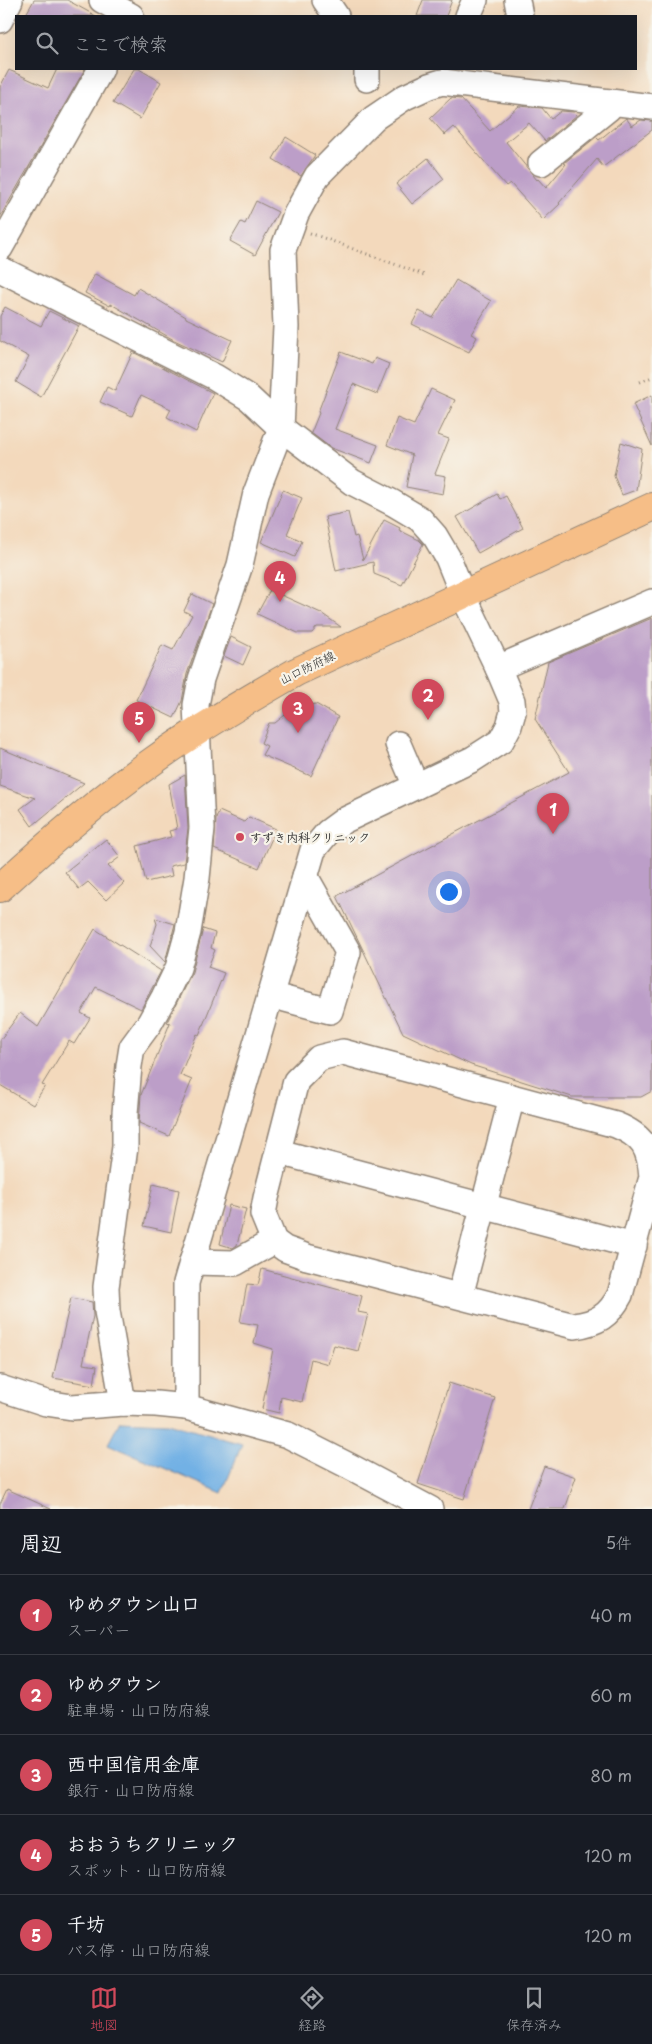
<!DOCTYPE html>
<html lang="ja">
<meta charset="utf-8">
<style>
body{margin:0;font-family:"Playpen Sans","Klee One",sans-serif;background:#242831;color:#f1f3f6}
.you{position:absolute;left:448px;top:891px;width:18px;height:18px;margin:-12px;border:4px solid #fff;border-radius:50%;background:#1a73e8;box-shadow:0 0 0 8px #1a73e833}
.badge{display:grid;place-items:center;width:32px;height:32px;border-radius:50%;background:#d1495b;color:#fff;font-size:16px;font-weight:700}
.pin{position:absolute;translate:-50% -41px;filter:drop-shadow(0 1px 2px #0008)}
.pin::after{content:'';position:absolute;top:26px;width:18px;height:15px;background:inherit;clip-path:polygon(0 0,100% 0,50% 100%)}
.list{margin:0;padding:0;list-style:none}
h2{display:flex;justify-content:space-between;align-items:center;height:65px;margin:0;padding:0 20px;font-size:21px}
h2 small{font-size:16px;font-weight:400;color:#9ea1a6}
.list li{display:grid;grid-template-columns:32px 1fr auto;gap:15px;align-items:center;box-sizing:border-box;height:80px;padding:0 20px;border-top:1px solid #363941}
.list b{display:block;font-size:19px;white-space:nowrap}
.list p{margin:0;font-size:16px;white-space:nowrap;color:#9ea1a6}
.list em{font-size:16px;font-style:normal;color:#9ea1a6}
.icon{flex:none;width:28px;height:28px;fill:none;stroke:currentColor;stroke-width:2;stroke-linecap:round;stroke-linejoin:round}
.map{position:relative;flex:none;width:652px;height:1509px;overflow:hidden}
.search{position:absolute;background:#171b24;box-shadow:0 5px 20px #0002;left:15px;right:15px;top:15px;height:55px;display:flex;align-items:center;gap:12px;box-sizing:border-box;padding:0 18px;border-radius:0px;color:#9ea1a6;font-size:19px}
.sheet{height:465px;background:#171b24}
nav{display:flex;justify-content:space-around;align-items:center;box-sizing:border-box;height:70px;border-top:1px solid #363941;background:#171b24;font-size:14px;color:#9ea1a6}
nav a{display:grid;justify-items:center;gap:2px}
nav .on{color:#d1495b}
.map>svg:first-child{display:block}
.water{fill:#72b1e5;stroke:#4e6e88}
.building{fill:#bc9ec8}
.lines{fill:none;stroke-linecap:round;stroke-linejoin:round}
.minor-casing{stroke:#8f8274;stroke-width:28}
.major-casing{stroke:#8f8274;stroke-width:30}
.path{stroke:#8f8274;stroke-width:3;stroke-dasharray:1 4;stroke-linecap:butt}
.minor{stroke:#fff;stroke-width:25}
.major{stroke:#f6be87;stroke-width:28}
.poi-dot{fill:#d1495b;stroke:#f7f3e8;stroke-width:2}
.labels{text-anchor:middle;dominant-baseline:central;stroke-width:4.5;stroke-linejoin:round;paint-order:stroke}
.street-label{font-size:12px;fill:#2b2b2b;stroke:#f7f3e8}
.poi-label{font-size:12px;font-weight:bold;fill:#2b2b2b;stroke:#f7f3e8;text-anchor:start}
</style>
<div class="map">
<svg width="652" height="1509" viewBox="0 0 652 1509">
<rect width="100%" height="100%" fill="#f7f3e8"/>
<filter id="ink" filterUnits="userSpaceOnUse"><feTurbulence type="fractalNoise" baseFrequency=".02" numOctaves="2"/><feDisplacementMap in="SourceGraphic" scale="10" xChannelSelector="R" yChannelSelector="G"/><feConvolveMatrix kernelMatrix="1 2 1 2 8 2 1 2 1" color-interpolation-filters="sRGB"/></filter>
<filter id="wash" filterUnits="userSpaceOnUse"><feTurbulence type="fractalNoise" baseFrequency=".0096" numOctaves="4" result="noise"/><feDisplacementMap in="SourceGraphic" scale="20" xChannelSelector="R" yChannelSelector="G"/><feGaussianBlur stdDeviation="1.12" result="paint"/><feColorMatrix in="noise" values="0 0 0 0 0 0 0 0 0 0 0 0 0 0 0 0 0 1.4 0 .05"/><feComposite in="paint" operator="in"/></filter>
<g filter="url(#wash)">
<rect width="100%" height="100%" fill="#f3d9bc"/>
<path class="water" d="M120,1421L167,1423L242,1444L222,1493L108,1444Z"/>
<g id="blocks">
<g class="building">
<path d="M34,0H67L96,16H25Z"/>
<path d="M423,0H452L446,16H417Z"/>
<path d="M57,69H85L0,217V87L9,70L48,88Z"/>
<path d="M134,69H139L161,82L140,119L113,103Z"/>
<path d="M451,98L461,99L490,131L519,106L542,108L551,119L561,111L574,112L577,115L545,141L529,123L506,142L537,180L538,179L546,188L566,164L564,163L596,137L599,140L626,118L632,126L641,120L652,121V130L603,167L597,159L559,203L560,204L543,220L510,183L506,186L454,127L445,135L430,118Z"/>
<path d="M286,137L315,155L301,176L273,159Z"/>
<path d="M428,158L444,179L412,204L396,184Z"/>
<path d="M256,201L278,212L255,255L230,241L241,222L245,224Z"/>
<path d="M95,274L134,295L138,288L186,317V318L232,340L222,362L174,340L111,304L110,306L85,293Z"/>
<path d="M456,280L491,301L471,334L477,337L469,352L412,324L419,311L433,318Z"/>
<path d="M5,307L41,326L49,311L79,326L41,397L16,382L29,357L0,341V316Z"/>
<path d="M133,352L213,393L196,432L167,417L171,409L141,395L132,416L100,402L107,387L115,391Z"/>
<path d="M341,352L372,364L375,358L389,364L377,394L353,384L335,429L378,445L371,463L331,448L311,433L319,413L318,412Z"/>
<path d="M431,389L455,400L438,435L449,439L435,474L446,476L443,494L406,487L412,455L387,445L397,418L414,425Z"/>
<path d="M652,395V446L633,404Z"/>
<path d="M621,442L642,449L636,490L622,495L614,476Z"/>
<path d="M283,490L302,498L287,534L302,541L295,557L261,542Z"/>
<path d="M497,494L500,499L506,496L523,528L478,553L457,517Z"/>
<path d="M348,512L354,537L357,536L363,560L384,520L400,528L399,530L419,540L423,544L402,585L374,574L373,562L336,571L325,517Z"/>
<path d="M270,590L321,613L341,627H317L312,633H298L257,614Z"/>
<path d="M192,594L212,604L187,674L182,701L174,718L136,700L162,645L173,650L192,615L184,611Z"/>
<path d="M652,618V1091L641,1097H572L471,1065L403,1033L337,896L569,772L535,719L548,662Z"/>
<path d="M231,637L251,647L243,665L224,656Z"/>
<path d="M316,704L338,717L311,776L262,755L267,746L261,743L269,723H275L295,707Z"/>
<path d="M0,748L84,783L32,826L20,809L35,798L0,786Z"/>
<path d="M185,775L188,828L184,863L170,866L172,876L146,882L137,846L171,837L169,831L177,829L169,784Z"/>
<path d="M219,811L244,822L249,817L276,829L259,868L214,849L216,819Z"/>
<path d="M106,839L120,857L108,866L124,883L106,900L88,882L79,889L65,872Z"/>
<path d="M155,918L175,924L165,962L150,946L157,924Z"/>
<path d="M95,929L161,971L141,1009L96,987L81,1013L90,1018L74,1044L69,1041L42,1085L45,1086L33,1105L0,1085V1040L20,1013L38,1027Z"/>
<path d="M203,929L215,933L211,948L215,950L208,967L224,973L199,1035L197,1034L180,1075L192,1080L169,1136L139,1123L141,1095L170,1023L167,1022L192,972Z"/>
<path d="M153,1184L179,1190L171,1232L144,1226Z"/>
<path d="M229,1205L246,1209L237,1245L233,1248L220,1244Z"/>
<path d="M262,1269L362,1296L358,1312L368,1314L358,1351L334,1345L328,1364L311,1359L302,1402L281,1397L279,1413L262,1409L273,1349L254,1343L258,1325L240,1322L247,1284L258,1285Z"/>
<path d="M71,1298L92,1302L93,1316L83,1364L97,1366L94,1385L53,1378Z"/>
<path d="M449,1383L495,1398L464,1499L418,1484Z"/>
<path d="M544,1466L576,1477L565,1509H528Z"/>
<path d="M7,1489L51,1509H0V1504Z"/>
</g>
</g>
</g>
<g filter="url(#ink)">
<use href="#blocks" fill-opacity="0" stroke="#8f8274" stroke-width="1"/>
<g class="lines">
<defs>
<g id="minor">
<path d="M102,0L131,16"/>
<path d="M325,0L336,16"/>
<path d="M517,0L520,16"/>
<path d="M468,16L475,0"/>
<path d="M0,20L10,0"/>
<path d="M367,69V79"/>
<path d="M541,163L609,108L611,102"/>
<path d="M0,248L101,69"/>
<path d="M0,269L215,377L249,398L281,428L352,482L393,503L420,519L435,536L448,558L463,595L498,668L512,701L513,712L509,726L501,741L473,759L343,821L328,832L313,850L186,1283V1407"/>
<path d="M498,668L652,602"/>
<path d="M398,744L416,786"/>
<path d="M270,995L330,1011L348,952L305,876"/>
<path d="M343,1052L616,1125C643,1136 650,1148 652,1177L620,1295C609,1316 597,1323 574,1326L307,1257L285,1249L274,1241L263,1214L266,1198L296,1081L319,1058Z"/>
<path d="M279,1152L634,1246"/>
<path d="M192,1262L235,1263L274,1241"/>
<path d="M460,1296L512,1097"/>
<path d="M0,1388L46,1403L72,1407L123,1403L156,1404L186,1407L248,1424L288,1435L351,1467L430,1509"/>
<path d="M123,1403L107,1311L106,1287L125,1147V1113L129,1066L132,1047L149,1024L164,997L178,968L188,932L197,878L202,828L196,705L201,679L240,565L256,493L281,428L286,327L283,250L296,214L317,176L374,118L405,97L429,86L442,82L652,107"/>
</g>
<path id="major" d="M0,888C49,843 99,799 153,761C199,728 247,700 296,672L652,507"/>
</defs>
<use href="#minor" class="minor-casing"/>
<use href="#major" class="major-casing"/>
<g class="path">
<path d="M310,233L424,275"/>
<path d="M640,382L652,377"/>
</g>
<use href="#minor" class="minor"/>
<use href="#major" class="major"/>
</g>
</g>
<circle class="poi-dot" cx="240" cy="837" r="5"/>
<g class="labels">
<g class="street-label">
<text transform="translate(307 667) rotate(-26)">山口防府線</text>
</g>
<g class="poi-label">
<text x="250" y="837">すずき内科クリニック</text>
</g>
</g>
</svg>
<div class="you"></div>
<div class="pin badge" style="left:553px;top:834px">1</div>
<div class="pin badge" style="left:428px;top:720px">2</div>
<div class="pin badge" style="left:298px;top:733px">3</div>
<div class="pin badge" style="left:280px;top:602px">4</div>
<div class="pin badge" style="left:139px;top:743px">5</div>
<div class="search"><svg class="icon" aria-label="search" viewBox="0 0 24 24"><circle cx="10" cy="10" r="6"/><path d="M15 15l6 6"/></svg>ここで検索</div>
</div>
<section class="sheet">
<h2>周辺<small>5件</small></h2>
<ul class="list">
<li><span class="badge">1</span><div><b>ゆめタウン山口</b><p>スーパー</p></div><em>40 m</em></li>
<li><span class="badge">2</span><div><b>ゆめタウン</b><p>駐車場 · 山口防府線</p></div><em>60 m</em></li>
<li><span class="badge">3</span><div><b>西中国信用金庫</b><p>銀行 · 山口防府線</p></div><em>80 m</em></li>
<li><span class="badge">4</span><div><b>おおうちクリニック</b><p>スポット · 山口防府線</p></div><em>120 m</em></li>
<li><span class="badge">5</span><div><b>千坊</b><p>バス停 · 山口防府線</p></div><em>120 m</em></li>
</ul>
</section>
<nav>
<a class="on"><svg class="icon" aria-label="map" viewBox="0 0 24 24"><path d="M3 6l6-2 6 2 6-2v14l-6 2-6-2-6 2zM9 4v14M15 6v14"/></svg>地図</a>
<a><svg class="icon" aria-label="directions" viewBox="0 0 24 24"><path d="M12 3l9 9-9 9-9-9zM9 14v-3h6M13 9l2 2-2 2"/></svg>経路</a>
<a><svg class="icon" aria-label="saved" viewBox="0 0 24 24"><path d="M7 4h10v16l-5-4-5 4z"/></svg>保存済み</a>
</nav>
